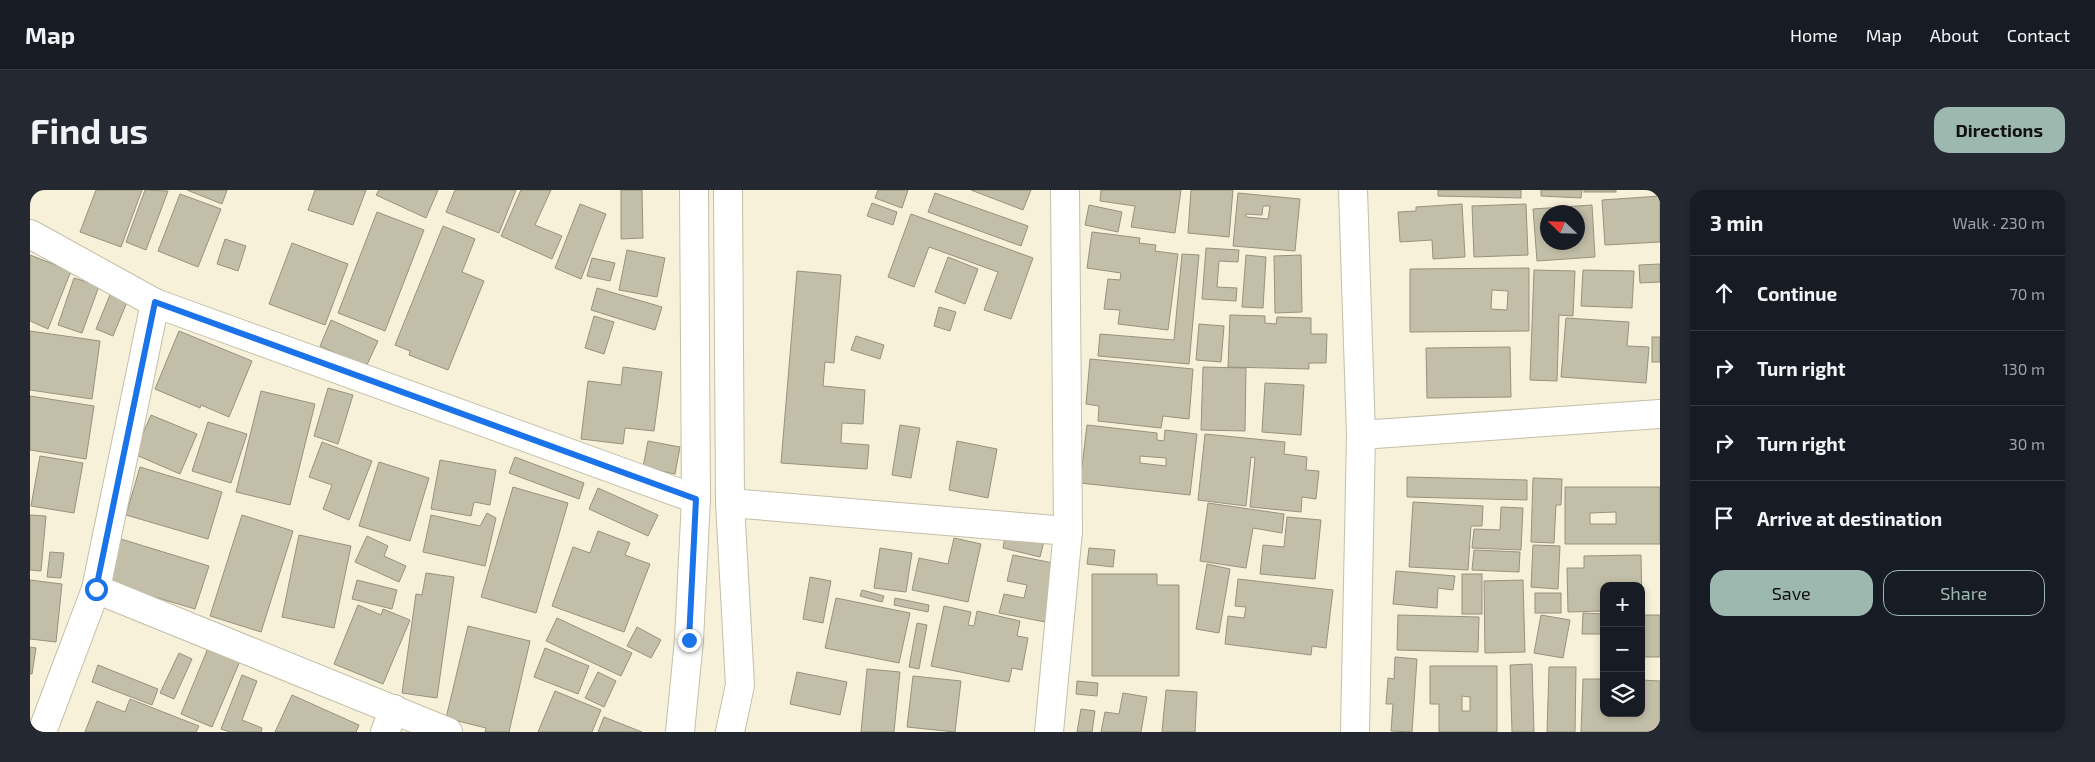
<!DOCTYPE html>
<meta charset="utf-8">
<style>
body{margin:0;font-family:"Exo 2",sans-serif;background:#242831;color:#f1f3f6}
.controls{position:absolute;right:15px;bottom:15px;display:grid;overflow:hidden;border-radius:10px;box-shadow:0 2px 8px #0003}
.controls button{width:45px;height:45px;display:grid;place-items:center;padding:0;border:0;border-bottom:1px solid #363941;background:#171b24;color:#f1f3f6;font:25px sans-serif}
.compass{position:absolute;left:1510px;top:15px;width:45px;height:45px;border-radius:50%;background:#171b24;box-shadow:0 2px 8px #0003;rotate:293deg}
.stop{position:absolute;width:15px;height:15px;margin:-11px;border:4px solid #1a73e8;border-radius:50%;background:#fff}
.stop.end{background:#1a73e8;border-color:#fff;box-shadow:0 1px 5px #0008}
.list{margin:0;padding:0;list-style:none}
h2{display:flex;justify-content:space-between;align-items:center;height:65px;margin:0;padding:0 20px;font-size:21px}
h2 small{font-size:16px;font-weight:400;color:#9ea1a6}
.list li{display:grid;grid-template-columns:32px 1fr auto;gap:15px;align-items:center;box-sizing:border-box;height:75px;padding:0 20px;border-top:1px solid #363941}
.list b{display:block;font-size:19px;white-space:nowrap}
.list em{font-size:16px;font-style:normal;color:#9ea1a6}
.actions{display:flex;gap:10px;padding:15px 20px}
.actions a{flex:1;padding:11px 0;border:1px solid #9cb8af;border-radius:15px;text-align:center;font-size:18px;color:#9cb8af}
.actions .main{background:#9cb8af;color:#111}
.icon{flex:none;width:28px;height:28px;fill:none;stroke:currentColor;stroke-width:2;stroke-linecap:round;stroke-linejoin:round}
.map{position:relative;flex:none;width:1630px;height:542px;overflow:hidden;border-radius:15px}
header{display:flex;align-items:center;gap:30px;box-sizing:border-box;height:70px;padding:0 25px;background:#171b24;border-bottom:1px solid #363941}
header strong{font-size:24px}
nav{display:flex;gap:28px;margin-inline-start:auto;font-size:18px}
.intro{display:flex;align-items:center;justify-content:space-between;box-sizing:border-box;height:120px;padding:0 30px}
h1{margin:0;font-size:35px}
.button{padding:12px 22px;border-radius:15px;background:#9cb8af;color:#111;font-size:18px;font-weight:700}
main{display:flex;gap:30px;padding:0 30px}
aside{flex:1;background:#171b24;border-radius:15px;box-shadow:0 2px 8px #0003}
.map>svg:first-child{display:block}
.building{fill:#c3bea7;stroke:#97927d;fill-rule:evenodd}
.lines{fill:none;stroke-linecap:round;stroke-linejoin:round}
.street-casing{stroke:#c4bfa8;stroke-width:30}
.secondary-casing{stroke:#c4bfa8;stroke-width:30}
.street{stroke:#fff;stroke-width:28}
.secondary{stroke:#fff;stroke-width:28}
.route{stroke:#1a73e8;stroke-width:6}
</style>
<header>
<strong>Map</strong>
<nav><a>Home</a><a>Map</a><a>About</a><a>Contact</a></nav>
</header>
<div class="intro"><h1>Find us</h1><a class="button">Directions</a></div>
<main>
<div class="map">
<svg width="1630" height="542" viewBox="0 0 1630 542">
<rect width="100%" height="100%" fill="#f7f1da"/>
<g class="building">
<path d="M66,0H112L91,57L50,42Z"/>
<path d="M115,0L138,1L116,60L96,52Z"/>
<path d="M157,0H197L192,14Z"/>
<path d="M285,0H336L323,35L278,20Z"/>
<path d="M349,0H408L396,28L346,5Z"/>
<path d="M425,0H486L469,43L416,22Z"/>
<path d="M491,0H521L505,35L532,46L522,69L471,46Z"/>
<path d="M591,0H612L613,48L591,49Z"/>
<path d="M848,0H878L872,18L845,8Z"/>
<path d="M941,0H1001L993,20Z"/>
<path d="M1071,0H1151L1145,43L1101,37L1105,16L1070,11Z"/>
<path d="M1161,0H1203L1199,47L1158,43Z"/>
<path d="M1408,0H1491V8L1408,6Z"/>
<path d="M1511,0H1552L1551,8L1511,6Z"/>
<rect x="1554" y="0" width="32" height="2"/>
<path d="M905,3L998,36L991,56L898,22Z"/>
<path d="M1208,3L1270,9L1265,61L1203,56ZM1233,16H1240L1238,29L1216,27V24L1232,25Z"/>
<path d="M150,4L191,19L168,77L128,61Z"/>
<path d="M1630,6V52L1575,55L1572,10Z"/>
<path d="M842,13L867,22L863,35L837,26Z"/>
<path d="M550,14L576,24L551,89L525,78Z"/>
<path d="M1432,14L1435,67L1403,69L1402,50L1370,52L1368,22L1386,21V17Z"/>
<path d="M1496,14L1498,65L1444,67L1442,16Z"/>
<path d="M1059,15L1092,22L1088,42L1055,35Z"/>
<path d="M1562,15L1565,67L1507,71L1503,19ZM1518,22H1548V52H1518Z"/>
<path d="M347,22L394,40L355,141L308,123Z"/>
<path d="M881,24L1003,68L981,129L954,120L968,82L899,57L884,97L858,87Z"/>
<path d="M413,36L445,49L432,82L454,91L418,180L379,165L380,161L365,155Z"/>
<path d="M1062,42L1110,48L1109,53L1126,55L1125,61L1148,64L1138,140L1088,134L1090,120L1074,119L1078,89L1090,90L1091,83L1057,78Z"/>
<path d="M195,49L216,56L208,81L187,74Z"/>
<path d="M262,53L318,74L295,135L239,114Z"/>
<path d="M1176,58L1209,60L1208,72L1189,71L1187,97L1207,98L1206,111L1172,109Z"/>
<path d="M597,60L635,68L627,107L589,100Z"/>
<path d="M1152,64L1169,65L1159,174L1068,166L1070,144L1144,150Z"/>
<path d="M0,65L41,81L18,139L0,131Z"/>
<path d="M1216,65L1236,67L1233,118L1212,117Z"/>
<path d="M1271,65L1272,122L1245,123L1244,66Z"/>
<path d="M918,67L948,79L935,114L905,102Z"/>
<path d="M562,68L585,73L580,91L557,86Z"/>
<path d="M1630,74V92L1610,93L1609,75Z"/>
<path d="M1499,78V141L1380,142V79ZM1462,100L1478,101L1477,120L1461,119Z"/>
<path d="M1504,80L1545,81L1543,126L1529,125L1527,191L1500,190Z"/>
<path d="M1553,80L1604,81L1602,118L1551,116Z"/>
<path d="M767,81L811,85L804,173L795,172L793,196L835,200L833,234L812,233L811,253L839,255L837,279L751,273Z"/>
<path d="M44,88L69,96L52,143L28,135Z"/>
<path d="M567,98L632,117L625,140L561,120Z"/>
<path d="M82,100L99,107L83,146L66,139Z"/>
<path d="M909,117L926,122L920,141L904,136Z"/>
<path d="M1200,125L1235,126V133L1246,134L1247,127L1281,128V144H1297L1296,173H1279V179L1198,177Z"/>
<path d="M564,126L584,132L574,164L555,158Z"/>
<path d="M1536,128L1599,132L1597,156L1619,157L1616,193L1531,187Z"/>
<path d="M301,130L348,151L336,177L290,156Z"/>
<path d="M1169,134L1194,136L1191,172L1166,170Z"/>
<path d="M0,141L70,151L62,209L0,200Z"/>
<path d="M149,141L222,171L199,227L171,215L170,218L125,199Z"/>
<path d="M826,146L854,155L850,169L821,160Z"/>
<rect x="1622" y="147" width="8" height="25"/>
<path d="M1480,157L1481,207L1397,208L1396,158Z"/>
<path d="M1060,169L1163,179L1159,229L1133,226L1131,238L1068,231L1069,216L1056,214Z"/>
<path d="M593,177L632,182L624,241L595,238L593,254L551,249L558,191L591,195Z"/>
<path d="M1173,177L1216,178L1215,241L1171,240Z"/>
<path d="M1235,193L1274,195L1271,245L1232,242Z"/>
<path d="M298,198L323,205L308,254L284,246Z"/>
<path d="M231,201L285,214L260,315L206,302Z"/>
<path d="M0,206L64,216L56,269L0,260Z"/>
<path d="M121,225L167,244L150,284L104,264Z"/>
<path d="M178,232L217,244L201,293L162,281Z"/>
<path d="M870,235L890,238L881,288L862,285Z"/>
<path d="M1057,235L1127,243V250L1134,251L1135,240L1167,244L1160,305L1050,293ZM1110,266L1136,268V276L1110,273Z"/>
<path d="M1175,244L1255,252L1254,264L1277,267L1276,280L1289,281L1286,309L1272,307L1271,322L1220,317L1225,268L1221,267L1216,316L1168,310Z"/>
<path d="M618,251L650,257L645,284L613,277Z"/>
<path d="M927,251L967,259L958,308L919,300Z"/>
<path d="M292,252L342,271L319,330L293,319L302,295L279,287Z"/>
<path d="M10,266L53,273L44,323L1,316Z"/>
<path d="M485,267L554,293L549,309L479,283Z"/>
<path d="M410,270L466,280L460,315L444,312L441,326L401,319Z"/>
<path d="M349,272L399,288L380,351L329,336Z"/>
<path d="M110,277L192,302L178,349L96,325Z"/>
<path d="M1377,287L1497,290V310L1377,307Z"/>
<path d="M1503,288L1532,289L1531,315H1526L1524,353L1501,352Z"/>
<path d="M483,297L538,313L506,423L451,407Z"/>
<path d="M1535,297H1630V354H1535ZM1586,322V334H1560V323Z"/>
<path d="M568,298L628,325L618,346L559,319Z"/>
<path d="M1383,312L1453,316L1452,336H1441L1438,380L1379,377Z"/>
<path d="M1178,313L1254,324L1252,343L1223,338L1216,378L1170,371Z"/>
<path d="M1471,317L1493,318L1491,360L1442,358L1444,339L1470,340Z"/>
<path d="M457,323L466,328L455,376L393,362L401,325L450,336Z"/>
<path d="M0,325L16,326L11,381L0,380Z"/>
<path d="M212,325L263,341L231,442L180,426Z"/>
<path d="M1257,327L1291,330L1285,389L1230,384L1233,355L1254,357Z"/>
<path d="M568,341L600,353L595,365L620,374L594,442L522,416L543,357L560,363Z"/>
<path d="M976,342L1014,351L1010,367L973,358Z"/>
<path d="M269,345L321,356L304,438L252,427Z"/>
<path d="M337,346L358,356L354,366L376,376L369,392L325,372Z"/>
<path d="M924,348L951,354L938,412L882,400L889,368L918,374Z"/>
<path d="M91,349L179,376L165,419L78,393Z"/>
<path d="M1503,355L1530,356L1528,399L1501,397Z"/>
<path d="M850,358L882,363L876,402L844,398Z"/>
<path d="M1059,358L1085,360L1083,377L1057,374Z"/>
<path d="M1444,360L1490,362L1489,382L1442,380Z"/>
<path d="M20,362L34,363L31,388L17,387Z"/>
<path d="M983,365L1028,374L1015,432L969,423L974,404L994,408L997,395L977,391Z"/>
<path d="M1611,365L1612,421L1611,396H1574V421L1538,422L1537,378H1554V366Z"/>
<path d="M1177,374L1200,379L1189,443L1166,439Z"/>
<path d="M1366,381L1425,386L1423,400L1408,398L1407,418L1363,414Z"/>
<path d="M396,383L424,387L407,508L372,503L386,404L392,405Z"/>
<path d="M1062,384H1127V395H1149V486H1062Z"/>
<rect x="1432" y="384" width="20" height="40"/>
<path d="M780,387L801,391L793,433L773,429Z"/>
<path d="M1208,389L1303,400L1296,458L1282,456L1281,465L1195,454L1198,426L1214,428L1216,417L1205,416Z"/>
<path d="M0,390L32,394L26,452L0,449Z"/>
<path d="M327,390L367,400L362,419L322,409Z"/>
<path d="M1493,390L1495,462L1455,463L1454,391Z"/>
<path d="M832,400L854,406L852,412L830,406Z"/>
<rect x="1505" y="403" width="26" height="20"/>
<path d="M806,408L880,423L869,473L795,458Z"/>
<path d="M865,408L899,415L898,422L864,415Z"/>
<path d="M328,415L351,425L353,419L380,430L353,494L304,474Z"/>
<path d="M914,416L941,422L938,435L944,436L947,421L990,431L987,446L998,448L992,480L982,478L979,492L901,476Z"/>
<path d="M1553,423L1574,424V444H1552Z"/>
<path d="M1368,425L1449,427L1448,462L1367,460Z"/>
<path d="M1511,425L1540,430L1533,468L1504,463Z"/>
<rect x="1611" y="425" width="19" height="42"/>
<path d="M527,428L602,463L591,486L516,451Z"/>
<path d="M887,433L897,435L889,479L879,477Z"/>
<path d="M438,436L500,451L479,542H455L456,538L416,528Z"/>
<path d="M607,437L631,450L621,468L597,456Z"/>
<path d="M0,457L6,458L2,484H0Z"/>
<path d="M178,458L210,471L182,537L151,524Z"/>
<path d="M515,458L559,476L548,504L504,487Z"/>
<path d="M149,463L162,469L144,509L130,503Z"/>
<path d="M1365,467L1387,469L1382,542L1361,541L1363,514H1356L1358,488L1364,489Z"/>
<path d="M1502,474L1504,542H1482L1480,475Z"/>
<path d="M68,475L128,499L122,515L62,492Z"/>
<path d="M1400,476H1467V542H1409V514H1400ZM1432,506L1440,507V521H1432Z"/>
<path d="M1519,477H1546L1545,542H1517Z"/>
<path d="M837,479L870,482L864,542H831Z"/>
<path d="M568,482L586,491L574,517L555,508Z"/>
<path d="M767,482L817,492L810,525L760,514Z"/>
<path d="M212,485L227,491L212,530L232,538L231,542H200L191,539Z"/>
<path d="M883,486L931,491L925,542L877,537Z"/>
<path d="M1553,489H1574V523H1611V490L1630,491V542H1551Z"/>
<path d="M1047,491L1068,493L1067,506L1046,504Z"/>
<path d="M1136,500L1167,502L1165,542H1132Z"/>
<path d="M525,501L571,520L562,542H508Z"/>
<path d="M1093,503L1117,507L1111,542H1071L1075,522L1089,524Z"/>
<path d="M262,505L329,535L326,542H245Z"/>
<path d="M100,509L169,536L166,542H55L67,511L95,522Z"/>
<path d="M1051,519L1065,521L1062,542H1047Z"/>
<path d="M574,527L612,542H568Z"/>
</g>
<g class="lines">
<defs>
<g id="street">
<path d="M1323,0L1331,245L1325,542"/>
<path d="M0,44L125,113L666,309"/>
<path d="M1331,245L1630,224"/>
<path d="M700,313L1038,341"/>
<path d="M66,399L418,542"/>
<path d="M12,542L66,399L125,113"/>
<path d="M355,542L364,519"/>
<path d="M1019,542L1038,341L1035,0"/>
</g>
<g id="secondary">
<path d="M698,0L700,313L710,495L700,542"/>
<path d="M650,542L659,450L666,309L664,0"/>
</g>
</defs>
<use href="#street" class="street-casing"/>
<use href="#secondary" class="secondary-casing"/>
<use href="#street" class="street"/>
<use href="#secondary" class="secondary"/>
</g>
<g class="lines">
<path class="route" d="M66,399L125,112L666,309L659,450"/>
</g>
</svg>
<div class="controls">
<button>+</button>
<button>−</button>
<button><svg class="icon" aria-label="layers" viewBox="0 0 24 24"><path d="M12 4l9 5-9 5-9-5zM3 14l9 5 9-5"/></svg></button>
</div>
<svg class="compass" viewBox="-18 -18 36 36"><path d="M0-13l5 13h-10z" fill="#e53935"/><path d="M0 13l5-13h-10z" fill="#9ea1a6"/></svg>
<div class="stop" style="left:66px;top:399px"></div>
<div class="stop end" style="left:659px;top:450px"></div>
</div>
<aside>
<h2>3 min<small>Walk · 230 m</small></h2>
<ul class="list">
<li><svg class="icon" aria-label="ahead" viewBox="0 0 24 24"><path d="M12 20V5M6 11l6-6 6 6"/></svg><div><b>Continue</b></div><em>70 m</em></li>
<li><svg class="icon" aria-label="right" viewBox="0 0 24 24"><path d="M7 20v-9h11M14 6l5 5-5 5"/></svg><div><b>Turn right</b></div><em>130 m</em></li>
<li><svg class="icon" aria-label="right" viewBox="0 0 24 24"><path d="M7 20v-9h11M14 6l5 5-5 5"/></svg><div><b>Turn right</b></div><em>30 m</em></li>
<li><svg class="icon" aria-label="arrive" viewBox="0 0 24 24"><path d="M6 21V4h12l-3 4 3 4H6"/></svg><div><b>Arrive at destination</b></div></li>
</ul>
<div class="actions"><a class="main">Save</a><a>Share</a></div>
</aside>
</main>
